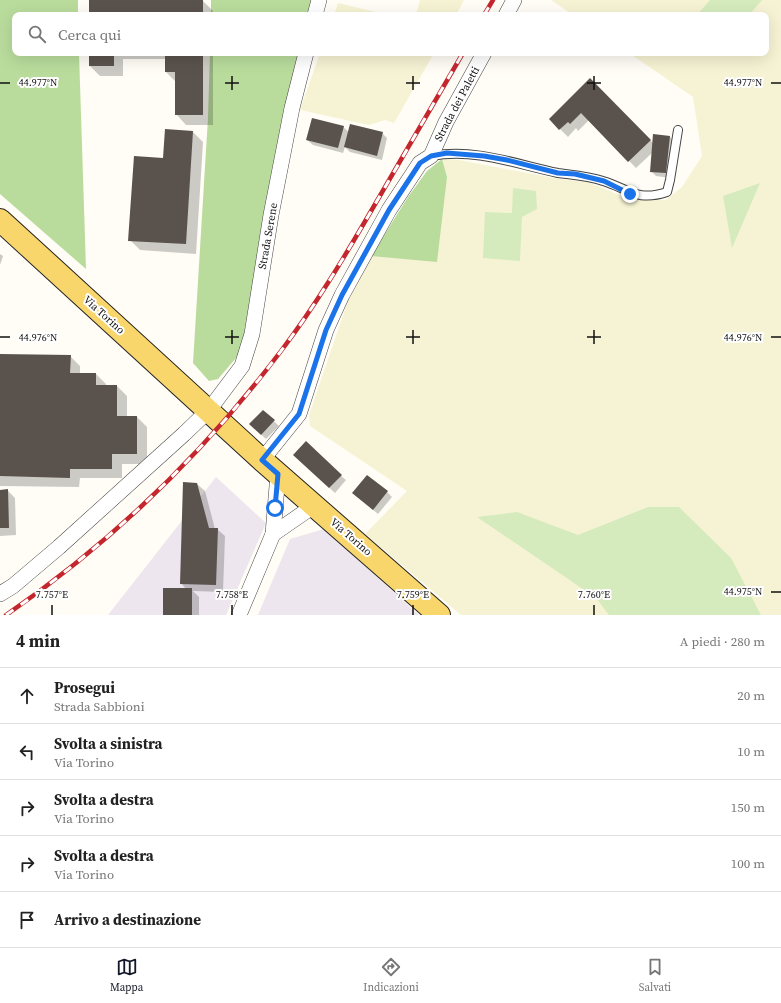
<!DOCTYPE html>
<html lang="it">
<meta charset="utf-8">
<style>
body{margin:0;font-family:"Source Serif 4",serif;background:#f2f2f2;color:#222}
.stop{position:absolute;width:12px;height:12px;margin:-9px;border:3px solid #1a73e8;border-radius:50%;background:#fff}
.stop.end{background:#1a73e8;border-color:#fff;box-shadow:0 1px 4px #0008}
.list{margin:0;padding:0;list-style:none}
h2{display:flex;justify-content:space-between;align-items:center;height:52px;margin:0;padding:0 16px;font-size:17px}
h2 small{font-size:13px;font-weight:400;color:#767676}
.list li{display:grid;grid-template-columns:26px 1fr auto;gap:12px;align-items:center;box-sizing:border-box;height:56px;padding:0 16px;border-top:1px solid #e0e0e0}
.list b{display:block;font-size:15px;white-space:nowrap}
.list p{margin:0;font-size:13px;white-space:nowrap;color:#767676}
.list em{font-size:13px;font-style:normal;color:#767676}
.icon{flex:none;width:22px;height:22px;fill:none;stroke:currentColor;stroke-width:2;stroke-linecap:round;stroke-linejoin:round}
.map{position:relative;flex:none;width:781px;height:615px;overflow:hidden}
.search{position:absolute;background:#fff;box-shadow:0 4px 16px #0002;left:12px;right:12px;top:12px;height:44px;display:flex;align-items:center;gap:10px;box-sizing:border-box;padding:0 14px;border-radius:8px;color:#767676;font-size:15px}
.sheet{height:332px;background:#fff}
nav{display:flex;justify-content:space-around;align-items:center;box-sizing:border-box;height:56px;border-top:1px solid #e0e0e0;background:#fff;font-size:11px;color:#767676}
nav a{display:grid;justify-items:center;gap:2px}
nav .on{color:#111827}
.map>svg:first-child{display:block}
.industrial{fill:#eee6ef}
.farmland{fill:#f6f3d4}
.green{fill:#d5ebbd}
.forest{fill:#b9dc9c}
.shadow{fill:#0003}
.building{fill:#5a524d}
.lines{fill:none;stroke-linecap:round;stroke-linejoin:round}
.lane-casing{stroke:#444;stroke-width:10}
.street-casing{stroke:#444;stroke-width:16}
.primary-casing{stroke:#222;stroke-width:24}
.lane{stroke:#fff;stroke-width:8}
.street{stroke:#fff;stroke-width:15}
.primary{stroke:#f9d66b;stroke-width:22}
.rail-casing{stroke:#c4262e;stroke-width:4.5}
.rail{stroke:#fff;stroke-width:3;stroke-dasharray:9;stroke-linecap:butt}
.route{stroke:#1a73e8;stroke-width:5}
.ticks{fill:none;stroke:#111;stroke-width:1.5}
.labels{text-anchor:middle;dominant-baseline:central;stroke-width:4;stroke-linejoin:round;paint-order:stroke}
.street-label{font-size:11px;fill:#111;stroke:#fff}
.ticks-label{font-size:10px;text-anchor:middle;fill:#111;stroke:#fff;stroke-width:4;stroke-linejoin:round;paint-order:stroke}
</style>
<div class="map">
<svg width="781" height="615" viewBox="0 0 781 615">
<rect width="100%" height="100%" fill="#fffdf5"/>
<g class="industrial">
<path d="M216,477L266,523L226,615H108Z"/>
<path d="M324,529L419,615H258L290,539Z"/>
</g>
<g class="farmland">
<path d="M420,0H464L456,15H416Z"/>
<path d="M551,0H781V615H461L365,534L407,491L310,426L309,415L351,292L371,256L447,177L442,159L459,160L559,179L588,182L624,197L666,200L682,187L702,156L693,97L629,53H766V15H573Z"/>
<path d="M338,3L388,15H334Z"/>
<path d="M320,53H434L394,123L385,120L369,125L300,110Z"/>
</g>
<g class="green">
<path d="M710,0H762L749,15H697Z"/>
<path d="M760,183L732,248L723,196Z"/>
<path d="M513,188L536,191L537,209L522,217L520,261L483,258L485,212L512,213Z"/>
<path d="M648,507H679L731,558L761,615H609L596,598L477,517L517,512L578,535Z"/>
</g>
<g class="forest">
<path d="M0,0H78V15H15V53H79L86,269L0,194Z"/>
<path d="M211,0H312L308,15H211Z"/>
<path d="M210,53H299L248,333L236,358L218,379L209,381L193,363L208,118Z"/>
<path d="M442,159L447,177L437,262L371,256L408,197L427,171Z"/>
</g>
<g class="shadow">
<path d="M203,1L213,11V15H90Z"/>
<path d="M90,53H213V125H186L176,114V82L166,72V59H123V76H100L90,66Z"/>
<path d="M590,80L654,144L670,137L675,142L671,178L656,176L651,171L653,152L636,168L589,120L578,131L576,128L568,137L550,119Z"/>
<path d="M343,127L349,132L382,133L387,138L382,160L350,152L345,147L343,153L313,145L307,140Z"/>
<path d="M193,132L203,142L196,254L140,250L130,240L164,159Z"/>
<path d="M0,254L3,256L0,265Z"/>
<path d="M0,355L70,356L80,366V374H96L106,384V386H117L127,396V417H137L147,427V464H122V478H80L79,487L0,486Z"/>
<path d="M263,411L279,426L266,439L250,424Z"/>
<path d="M299,460L341,476L346,480L335,493Z"/>
<path d="M197,484L205,491L215,529H217L225,536L223,592L193,591L199,597V615H164L186,589L181,583Z"/>
<path d="M7,490L15,498L16,535L0,536V491Z"/>
<path d="M387,492L392,497L378,514L353,493Z"/>
</g>
<g class="building">
<rect x="89" y="0" width="114" height="15"/>
<rect x="89" y="53" width="25" height="13"/>
<path d="M165,53H203V115H175V72H165Z"/>
<path d="M590,78L651,140L628,162L581,113L570,124L568,122L559,130L549,119Z"/>
<path d="M312,118L344,126L338,148L306,140Z"/>
<path d="M350,124L383,132L377,156L344,147Z"/>
<path d="M165,129L193,131L186,244L128,241L134,156L163,158Z"/>
<path d="M653,134L670,136L666,173L650,172Z"/>
<path d="M0,354L71,355L70,373H96V385H117V416H137V454H112V469H70V478L0,476Z"/>
<path d="M263,410L275,420L261,435L249,424Z"/>
<path d="M306,441L342,475L329,488L293,455Z"/>
<path d="M367,475L388,491L373,510L352,493Z"/>
<path d="M183,482L197,483L209,528H218L216,585L180,584Z"/>
<path d="M8,489L9,528H0V490Z"/>
<rect x="163" y="588" width="29" height="27"/>
</g>
<g class="lines">
<defs>
<path id="lane" d="M431,156C476,148 515,164 558,173C573,175 588,176 603,181C629,189 637,202 667,192L670,180L678,130"/>
<g id="street">
<path d="M315,15L319,0"/>
<path d="M506,15L514,0"/>
<path d="M262,460L299,414L326,330L342,295L389,210L420,163L431,156L446,122L484,53"/>
<path d="M273,534L315,505"/>
<path d="M0,594L13,586L59,547L184,434L209,410L242,366L252,334L271,215L292,108L306,53"/>
<path d="M239,615L273,534L278,474"/>
</g>
<path id="primary" d="M0,220L262,460L439,615"/>
</defs>
<use href="#lane" class="lane-casing"/>
<use href="#street" class="street-casing"/>
<use href="#primary" class="primary-casing"/>
<use href="#lane" class="lane"/>
<use href="#street" class="street"/>
<use href="#primary" class="primary"/>
<defs>
<g id="rail">
<path d="M484,15L493,0"/>
<path d="M6,615C111,543 204,453 281,351C316,305 345,256 374,206C404,155 433,104 463,53"/>
</g>
</defs>
<use href="#rail" class="rail-casing"/>
<use href="#rail" class="rail"/>
</g>
<g class="lines">
<path class="route" d="M275,508L278,474L262,460L299,414L326,330L342,295L389,210L420,163L431,156L447,153L484,156L507,160L558,173L575,174L604,181L630,194"/>
</g>
<path class="ticks" d="M232,76V90M413,76V90M594,76V90M0,83H10M225,83H239M406,83H420M587,83H601M771,83H781M232,330V344M413,330V344M594,330V344M0,337H10M225,337H239M406,337H420M587,337H601M771,337H781M771,592H781M52,605V615M232,605V615M413,605V615M594,605V615"/>
<g class="labels">
<g class="street-label">
<text transform="translate(457 104) rotate(-62)">Strada dei Paletti</text>
<text transform="translate(268 236) rotate(-80)">Strada Serene</text>
<text transform="translate(104 315) rotate(42)">Via Torino</text>
<text transform="translate(351 537) rotate(41)">Via Torino</text>
</g>
</g>
<g class="ticks-label">
<text x="38" y="86">44.977°N</text>
<text x="743" y="86">44.977°N</text>
<text x="38" y="341">44.976°N</text>
<text x="743" y="341">44.976°N</text>
<text x="743" y="595">44.975°N</text>
<text x="52" y="598">7.757°E</text>
<text x="232" y="598">7.758°E</text>
<text x="413" y="598">7.759°E</text>
<text x="594" y="598">7.760°E</text>
</g>
</svg>
<div class="stop" style="left:275px;top:508px"></div>
<div class="stop end" style="left:630px;top:194px"></div>
<div class="search"><svg class="icon" aria-label="search" viewBox="0 0 24 24"><circle cx="10" cy="10" r="6"/><path d="M15 15l6 6"/></svg>Cerca qui</div>
</div>
<section class="sheet">
<h2>4 min<small>A piedi · 280 m</small></h2>
<ul class="list">
<li><svg class="icon" aria-label="ahead" viewBox="0 0 24 24"><path d="M12 20V5M6 11l6-6 6 6"/></svg><div><b>Prosegui</b><p>Strada Sabbioni</p></div><em>20 m</em></li>
<li><svg class="icon" aria-label="left" viewBox="0 0 24 24"><path d="M17 20v-9H6M10 6l-5 5 5 5"/></svg><div><b>Svolta a sinistra</b><p>Via Torino</p></div><em>10 m</em></li>
<li><svg class="icon" aria-label="right" viewBox="0 0 24 24"><path d="M7 20v-9h11M14 6l5 5-5 5"/></svg><div><b>Svolta a destra</b><p>Via Torino</p></div><em>150 m</em></li>
<li><svg class="icon" aria-label="right" viewBox="0 0 24 24"><path d="M7 20v-9h11M14 6l5 5-5 5"/></svg><div><b>Svolta a destra</b><p>Via Torino</p></div><em>100 m</em></li>
<li><svg class="icon" aria-label="arrive" viewBox="0 0 24 24"><path d="M6 21V4h12l-3 4 3 4H6"/></svg><div><b>Arrivo a destinazione</b></div></li>
</ul>
</section>
<nav>
<a class="on"><svg class="icon" aria-label="map" viewBox="0 0 24 24"><path d="M3 6l6-2 6 2 6-2v14l-6 2-6-2-6 2zM9 4v14M15 6v14"/></svg>Mappa</a>
<a><svg class="icon" aria-label="directions" viewBox="0 0 24 24"><path d="M12 3l9 9-9 9-9-9zM9 14v-3h6M13 9l2 2-2 2"/></svg>Indicazioni</a>
<a><svg class="icon" aria-label="saved" viewBox="0 0 24 24"><path d="M7 4h10v16l-5-4-5 4z"/></svg>Salvati</a>
</nav>
